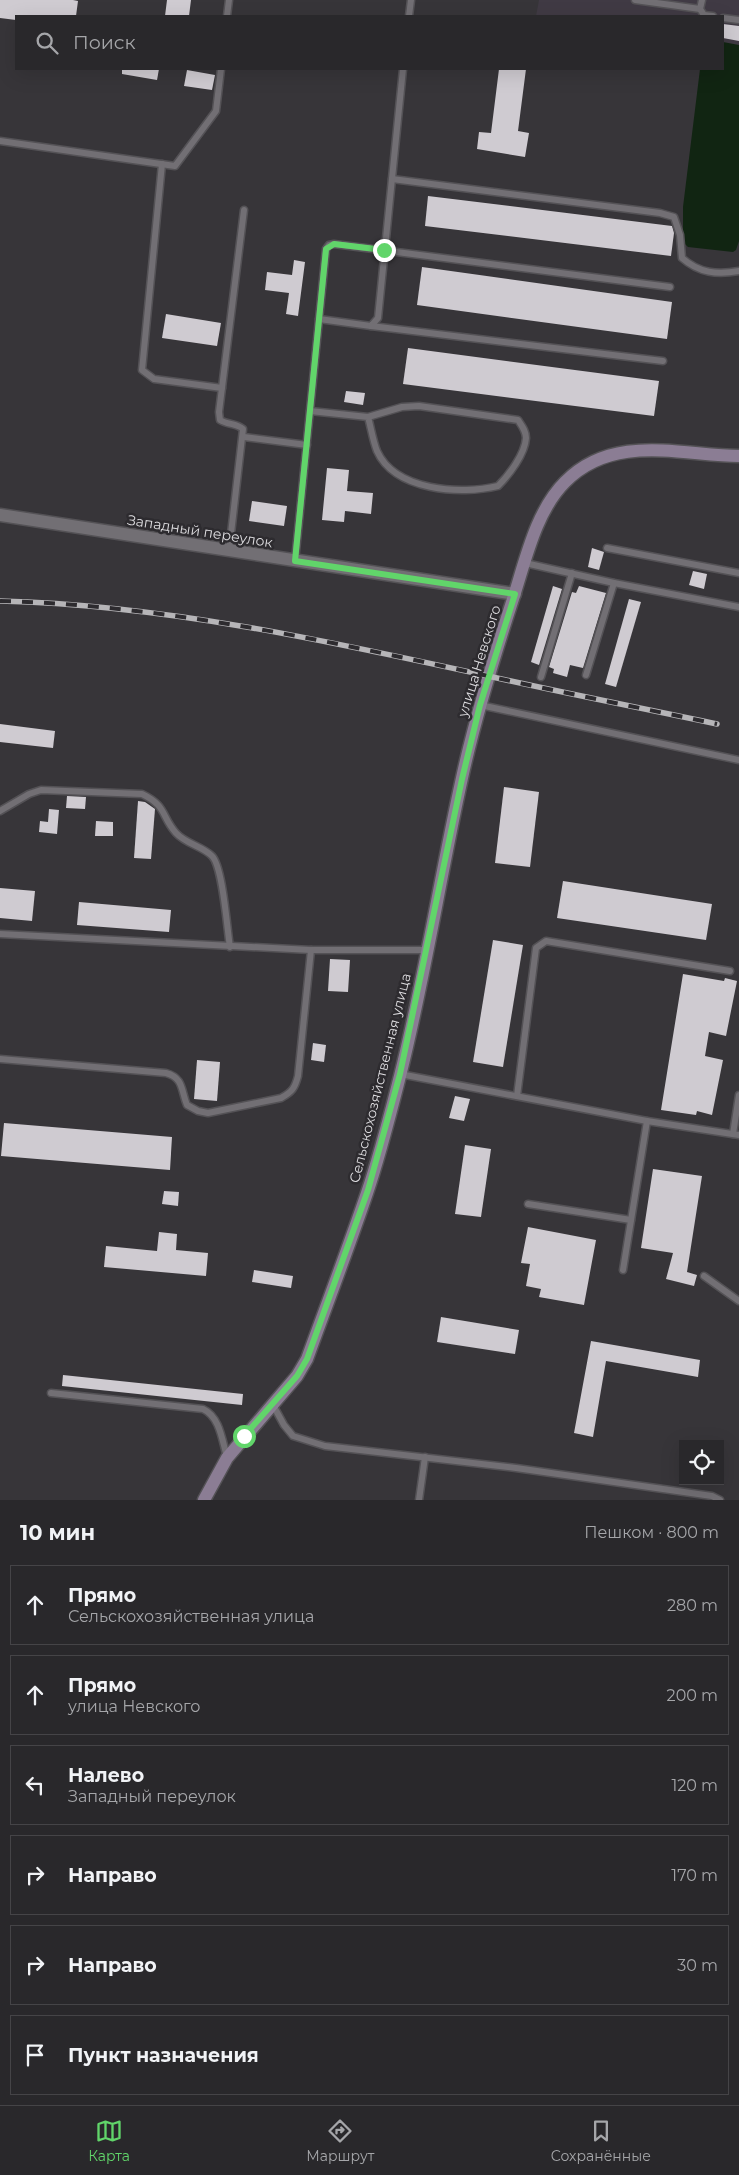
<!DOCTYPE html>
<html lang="ru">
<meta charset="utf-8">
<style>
body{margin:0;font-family:Montserrat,sans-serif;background:#353437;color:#f1f3f6}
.controls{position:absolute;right:15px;bottom:15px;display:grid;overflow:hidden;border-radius:0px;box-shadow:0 5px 20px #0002}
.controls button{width:45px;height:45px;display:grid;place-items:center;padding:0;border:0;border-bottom:1px solid #454447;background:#29282b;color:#f1f3f6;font:25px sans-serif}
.stop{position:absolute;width:15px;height:15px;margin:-11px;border:4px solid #61d56a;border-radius:50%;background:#fff}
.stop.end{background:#61d56a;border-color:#fff;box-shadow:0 1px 5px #0008}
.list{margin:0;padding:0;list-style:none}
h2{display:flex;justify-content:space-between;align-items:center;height:65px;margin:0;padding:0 20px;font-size:21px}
h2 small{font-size:16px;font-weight:400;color:#a5a6a9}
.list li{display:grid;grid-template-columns:32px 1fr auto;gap:15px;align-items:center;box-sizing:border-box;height:80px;margin:0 10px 10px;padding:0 10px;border:1px solid #454447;border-radius:0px}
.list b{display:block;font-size:19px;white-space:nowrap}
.list p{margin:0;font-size:16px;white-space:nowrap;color:#a5a6a9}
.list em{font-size:16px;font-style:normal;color:#a5a6a9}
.icon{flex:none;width:28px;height:28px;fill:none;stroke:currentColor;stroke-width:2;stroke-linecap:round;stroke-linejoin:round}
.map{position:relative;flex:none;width:739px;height:1500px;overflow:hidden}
.search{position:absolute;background:#29282b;box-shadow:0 5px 20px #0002;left:15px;right:15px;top:15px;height:55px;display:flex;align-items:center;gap:12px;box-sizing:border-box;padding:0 18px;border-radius:0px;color:#a5a6a9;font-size:19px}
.sheet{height:605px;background:#29282b}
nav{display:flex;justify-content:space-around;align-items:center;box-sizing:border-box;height:70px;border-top:1px solid #454447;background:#29282b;font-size:14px;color:#a5a6a9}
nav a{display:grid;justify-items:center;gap:2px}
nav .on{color:#61d56a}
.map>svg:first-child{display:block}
.built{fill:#403a44}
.water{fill:#112512}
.building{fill:#cfcbd1}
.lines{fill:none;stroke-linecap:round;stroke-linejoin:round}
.service-casing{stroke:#545256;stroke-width:9}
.minor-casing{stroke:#545256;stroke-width:15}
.secondary-casing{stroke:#545256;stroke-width:15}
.service{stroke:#726f74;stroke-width:6}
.minor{stroke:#726f74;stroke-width:12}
.secondary{stroke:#8b7d94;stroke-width:12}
.rail-casing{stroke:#b6b5b8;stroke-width:5.5}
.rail{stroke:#2d2b2f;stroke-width:4;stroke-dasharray:11;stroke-linecap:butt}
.route{stroke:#61d56a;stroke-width:6}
.labels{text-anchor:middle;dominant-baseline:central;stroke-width:5;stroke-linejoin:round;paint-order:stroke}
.street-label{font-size:14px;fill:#dedde0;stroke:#2d2b2f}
</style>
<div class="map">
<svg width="739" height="1500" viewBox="0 0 739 1500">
<rect width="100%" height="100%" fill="#373539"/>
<path class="built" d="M539,0H739V52L723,50V16H536Z"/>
<path class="water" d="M723,42L739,45V241L736,250L733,252L688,247L683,242V207L700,69H723Z"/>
<g class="building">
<path d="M0,0H73L78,1L76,16H16V20L0,18Z"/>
<path d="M167,0H191L189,16H165Z"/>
<path d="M723,24L739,26V41L723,38Z"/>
<path d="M122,69H159L157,80L122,74Z"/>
<path d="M499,69H526L518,131L529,133L525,157L477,149L479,132L491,133Z"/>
<path d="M187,70L215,75L212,90L184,86Z"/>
<path d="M428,196L672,226L674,233L671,256L425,226Z"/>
<path d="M294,260L305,262L298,316L286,314L289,293L265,290L267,272L292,275Z"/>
<path d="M422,267L672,302L667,339L417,305Z"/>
<path d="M166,314L221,323L217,346L162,338Z"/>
<path d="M408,348L659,381L654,416L403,384Z"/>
<path d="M346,391L365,393L363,405L344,402Z"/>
<path d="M327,468L349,470L347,491L373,493L371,514L345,511L344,522L322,520Z"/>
<path d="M252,501L287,506L284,526L249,521Z"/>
<path d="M592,548L604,552L599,570L588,567Z"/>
<path d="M693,571L707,574L704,589L689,585Z"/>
<path d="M553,586L562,589L539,665L531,662Z"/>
<path d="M579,586L606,593L583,668L570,665L567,677L553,673L554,669L549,667L572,592L576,593Z"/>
<path d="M629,599L641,602L616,687L605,684Z"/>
<path d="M0,724L55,731L53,748L0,742Z"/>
<path d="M504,787L539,792L530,867L495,863Z"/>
<path d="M67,796L86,797L85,809L66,808Z"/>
<path d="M138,801L145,802L155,809L151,859L134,858Z"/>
<path d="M49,809L59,810L57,834L39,832L40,821L48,822Z"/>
<path d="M96,821L113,822V836H95Z"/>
<path d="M563,881L712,904L706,940L557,918Z"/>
<path d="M0,888L35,891L32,921L0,918Z"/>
<path d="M79,902L171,910L169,932L77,925Z"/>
<path d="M493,940L523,945L503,1067L473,1062Z"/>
<path d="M330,959L350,960L348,992L328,991Z"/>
<path d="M683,974L724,981L725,978L737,981L726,1036L709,1032L705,1056L723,1060L712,1115L697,1111L696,1115L661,1110Z"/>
<path d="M313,1043L326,1045L324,1062L311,1060Z"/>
<path d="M197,1060L220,1062L217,1101L194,1099Z"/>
<path d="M455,1096L470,1099L464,1121L449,1118Z"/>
<path d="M4,1123L172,1137L170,1170L1,1156Z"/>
<path d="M465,1145L491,1149L481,1217L455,1214Z"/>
<path d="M653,1169L702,1176L687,1272L697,1275L694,1286L666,1279L673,1253L641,1248Z"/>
<path d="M164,1191L179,1192L178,1206L162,1204Z"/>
<path d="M528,1227L596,1240L584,1305L539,1297L541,1289L526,1286L530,1264L521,1263Z"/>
<path d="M159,1232L177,1234L176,1250L208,1253L206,1276L104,1267L106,1246L157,1251Z"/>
<path d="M254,1270L293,1276L291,1288L252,1282Z"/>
<path d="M441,1317L519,1330L515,1354L437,1342Z"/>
<path d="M591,1341L700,1360L698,1377L606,1361L593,1437L574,1433Z"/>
<path d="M63,1375L243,1394L242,1405L62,1386Z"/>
</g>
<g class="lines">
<defs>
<g id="service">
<path d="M635,0L700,9"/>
<path d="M702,0L700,9L704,15L713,16"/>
<path d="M227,16L229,0"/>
<path d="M409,16L411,0"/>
<path d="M723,18L739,20"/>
<path d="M0,141L175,166L216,111L221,69"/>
<path d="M162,164L142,370L154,379L222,388"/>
<path d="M392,179L660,213L674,217L680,235L682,258C699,273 717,275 739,271"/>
<path d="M319,319L371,326L378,318L403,69"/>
<path d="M371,326L663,361"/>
<path d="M310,411L368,417C371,428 373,441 377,451C395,491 461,495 498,486C509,475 525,454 526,438C526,431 522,426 518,420L419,406L402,407L368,417"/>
<path d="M244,437L307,445"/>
<path d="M607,548L739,573"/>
<path d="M229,551L243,429C236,423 228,425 220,420L219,412L244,210"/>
<path d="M295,561L326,249L329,245L334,244L670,287"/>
<path d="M525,563L614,583L739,607"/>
<path d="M586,675L614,583"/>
<path d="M541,677L572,573"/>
<path d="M480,705L739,760"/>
<path d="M0,811L29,794L41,790L142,794C167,806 161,816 176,833C186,844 202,846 212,856C223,867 227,929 230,947"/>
<path d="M0,934L311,950H427"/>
<path d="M0,1059L166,1073C184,1078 181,1091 187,1105L198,1111L208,1113L281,1098C292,1092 295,1088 298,1076L311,950"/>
<path d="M400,1074L647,1121L739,1135"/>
<path d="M517,1096L536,948L546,941L730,971"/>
<path d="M733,1134L739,1095"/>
<path d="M528,1204L631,1220"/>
<path d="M623,1270L647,1121"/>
<path d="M704,1276L739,1301"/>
<path d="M51,1393L203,1409C220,1417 222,1440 227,1457"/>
<path d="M273,1405L284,1425L293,1436L325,1446L516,1468L712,1496L720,1500"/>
<path d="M419,1500L425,1457"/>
</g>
<path id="minor" d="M0,515L515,594"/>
<path id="secondary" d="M204,1500L227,1458L297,1376L307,1359C327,1304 348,1249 367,1193C380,1155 390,1115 400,1076C425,977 440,877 462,778C475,718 493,660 512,602C525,563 535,512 565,482C613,433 680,455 739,456"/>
</defs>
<use href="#service" class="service-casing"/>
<use href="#minor" class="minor-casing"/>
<use href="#secondary" class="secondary-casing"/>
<use href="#service" class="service"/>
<use href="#minor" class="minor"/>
<use href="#secondary" class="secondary"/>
<defs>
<path id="rail" d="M0,601C165,605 328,641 488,676C564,693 641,708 717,724"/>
</defs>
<use href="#rail" class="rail-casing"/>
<use href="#rail" class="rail"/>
</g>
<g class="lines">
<path class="route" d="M244,1436L297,1376L307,1359L368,1190L400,1074L462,779L480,705L515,594L295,561L326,249L334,244L384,250"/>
</g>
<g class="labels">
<g class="street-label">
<text transform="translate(200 531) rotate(9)">Западный переулок</text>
<text transform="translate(479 661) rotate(-73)">улица Невского</text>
<text transform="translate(380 1078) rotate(-76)">Сельскохозяйственная улица</text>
</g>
</g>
</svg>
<div class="controls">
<button><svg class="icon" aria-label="locate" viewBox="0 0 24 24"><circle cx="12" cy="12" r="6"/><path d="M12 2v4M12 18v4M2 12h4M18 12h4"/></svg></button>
</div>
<div class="stop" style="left:244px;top:1436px"></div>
<div class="stop end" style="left:384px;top:250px"></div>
<div class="search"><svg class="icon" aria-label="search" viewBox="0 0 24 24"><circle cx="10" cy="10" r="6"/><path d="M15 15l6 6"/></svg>Поиск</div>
</div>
<section class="sheet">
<h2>10 мин<small>Пешком · 800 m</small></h2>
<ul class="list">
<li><svg class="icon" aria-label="ahead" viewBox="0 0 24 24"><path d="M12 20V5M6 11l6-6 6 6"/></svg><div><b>Прямо</b><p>Сельскохозяйственная улица</p></div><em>280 m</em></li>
<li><svg class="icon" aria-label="ahead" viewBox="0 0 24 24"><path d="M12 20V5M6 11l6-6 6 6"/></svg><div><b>Прямо</b><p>улица Невского</p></div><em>200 m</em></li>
<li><svg class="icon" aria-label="left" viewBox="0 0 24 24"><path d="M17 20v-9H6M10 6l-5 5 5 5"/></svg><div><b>Налево</b><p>Западный переулок</p></div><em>120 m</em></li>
<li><svg class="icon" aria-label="right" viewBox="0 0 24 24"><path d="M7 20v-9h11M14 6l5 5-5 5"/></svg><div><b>Направо</b></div><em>170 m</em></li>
<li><svg class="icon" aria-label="right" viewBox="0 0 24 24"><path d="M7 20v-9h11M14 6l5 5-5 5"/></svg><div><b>Направо</b></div><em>30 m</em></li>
<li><svg class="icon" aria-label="arrive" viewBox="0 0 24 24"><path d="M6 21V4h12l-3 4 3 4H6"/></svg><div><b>Пункт назначения</b></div></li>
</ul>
</section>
<nav>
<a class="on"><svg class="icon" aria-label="map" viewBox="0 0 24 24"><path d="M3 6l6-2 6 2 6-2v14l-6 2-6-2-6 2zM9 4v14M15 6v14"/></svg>Карта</a>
<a><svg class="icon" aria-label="directions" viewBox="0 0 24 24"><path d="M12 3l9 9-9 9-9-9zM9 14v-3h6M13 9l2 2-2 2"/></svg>Маршрут</a>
<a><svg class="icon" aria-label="saved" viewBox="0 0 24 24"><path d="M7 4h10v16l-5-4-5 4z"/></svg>Сохранённые</a>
</nav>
